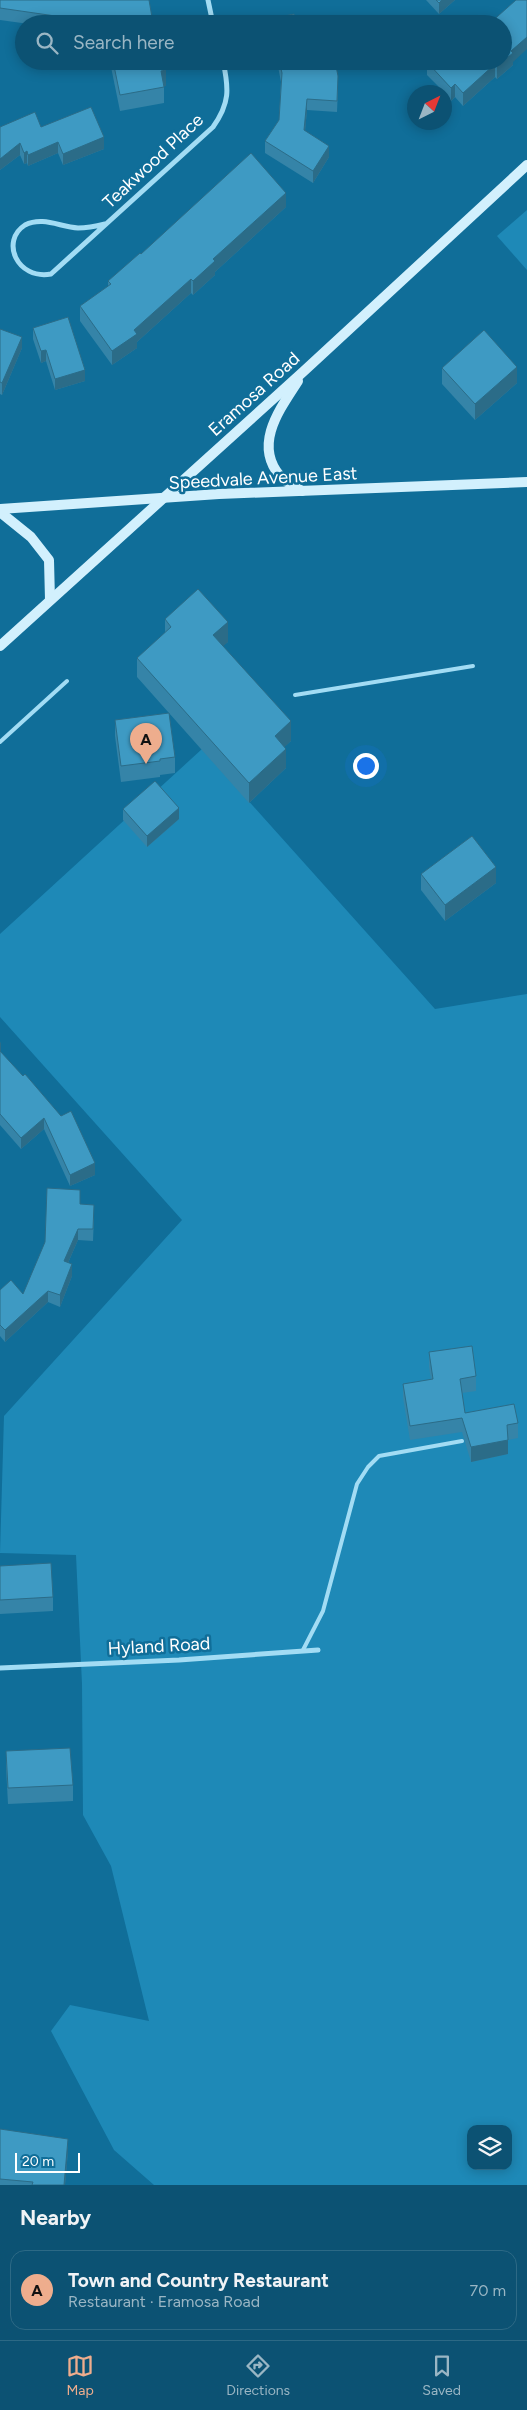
<!DOCTYPE html>
<meta charset="utf-8">
<style>
body{margin:0;font-family:Figtree,sans-serif;background:#1a5c7b;color:#f1f3f6}
.controls{position:absolute;right:15px;bottom:15px;display:grid;overflow:hidden;border-radius:10px;box-shadow:0 2px 12px #0003}
.controls button{width:45px;height:45px;display:grid;place-items:center;padding:0;border:0;border-bottom:1px solid #2c6985;background:#0c5273;color:#f1f3f6;font:25px sans-serif}
.compass{position:absolute;left:407px;top:85px;width:45px;height:45px;border-radius:50%;background:#0c5273;box-shadow:0 2px 12px #0003;rotate:42deg}
.scale{position:absolute;left:15px;bottom:12px;width:65px;box-sizing:border-box;padding-left:5px;border:2px solid #fff;border-top:0;font-size:14px;line-height:18px;white-space:nowrap;color:#fff;-webkit-text-stroke:4px #106e99;paint-order:stroke}
.you{position:absolute;left:365px;top:765px;width:18px;height:18px;margin:-12px;border:4px solid #fff;border-radius:50%;background:#1a73e8;box-shadow:0 0 0 8px #1a73e833}
.badge{display:grid;place-items:center;width:32px;height:32px;border-radius:50%;background:#eead8d;color:#111;font-size:16px;font-weight:700}
.pin{position:absolute;translate:-50% -41px;filter:drop-shadow(0 1px 2px #0008)}
.pin::after{content:'';position:absolute;top:26px;width:18px;height:15px;background:inherit;clip-path:polygon(0 0,100% 0,50% 100%)}
.list{margin:0;padding:0;list-style:none}
h2{display:flex;justify-content:space-between;align-items:center;height:65px;margin:0;padding:0 20px;font-size:21px}
h2 small{font-size:16px;font-weight:400;color:#9ab6c4}
.list li{display:grid;grid-template-columns:32px 1fr auto;gap:15px;align-items:center;box-sizing:border-box;height:80px;margin:0 10px 10px;padding:0 10px;border:1px solid #2c6985;border-radius:15px}
.list b{display:block;font-size:19px;white-space:nowrap}
.list p{margin:0;font-size:16px;white-space:nowrap;color:#9ab6c4}
.list em{font-size:16px;font-style:normal;color:#9ab6c4}
.icon{flex:none;width:28px;height:28px;fill:none;stroke:currentColor;stroke-width:2;stroke-linecap:round;stroke-linejoin:round}
.map{position:relative;flex:none;width:527px;height:2185px;overflow:hidden}
.search{position:absolute;background:#0c5273;box-shadow:0 2px 12px #0003;left:15px;right:15px;top:15px;height:55px;display:flex;align-items:center;gap:12px;box-sizing:border-box;padding:0 18px;border-radius:28px;color:#9ab6c4;font-size:19px}
.sheet{height:155px;background:#0c5273}
nav{display:flex;justify-content:space-around;align-items:center;box-sizing:border-box;height:70px;border-top:1px solid #2c6985;background:#0c5273;font-size:14px;color:#9ab6c4}
nav a{display:grid;justify-items:center;gap:2px}
nav .on{color:#eead8d}
.map>svg:first-child{display:block}
.green{fill:#1e89b7;fill-rule:evenodd}
.lines{fill:none;stroke-linecap:round;stroke-linejoin:round}
.lane{stroke:#a2dcf4;stroke-width:4}
.street{stroke:#a2dcf4;stroke-width:5}
.secondary{stroke:#d2f0fd;stroke-width:10}
.wall{fill:#3584a8}
.shaded-wall{fill:#2b6c88}
.building{fill:#3e9ac3;stroke:#2b6c88}
.labels{text-anchor:middle;dominant-baseline:central;stroke-width:5;stroke-linejoin:round;paint-order:stroke}
.street-label{font-size:18px;fill:#fff;stroke:#106e99}
</style>
<div class="map">
<svg width="527" height="2185" viewBox="0 0 527 2185">
<rect width="100%" height="100%" fill="#106e99"/>
<g class="green">
<path d="M527,210V270L497,236Z"/>
<path d="M202,749L435,1009L527,994V2185H154L114,2150L51,2031L70,2005L149,2021L111,1866L83,1815L82,1684L76,1555L0,1553L4,1416L182,1220L0,1017V934ZM471,2129H508V2166H471Z"/>
</g>
<g class="lines">
<g class="lane">
<path d="M295,695L473,666"/>
<path d="M0,742L67,681"/>
<path d="M303,1650L323,1611L357,1484L368,1467L379,1456L462,1441"/>
</g>
<g class="street">
<path d="M208,0L213,24"/>
<path d="M105,224C97,226 87,228 78,228C60,227 43,216 25,225C0,241 17,280 51,274L213,127C230,103 229,89 223,61"/>
<path d="M0,1668L179,1660L318,1650"/>
</g>
<g class="secondary">
<path d="M298,381C280,409 253,444 280,476C285,482 295,487 302,491"/>
<path d="M0,509L219,494L527,482"/>
<path d="M0,512L31,537L49,560L50,600"/>
<path d="M0,646L304,371L527,165"/>
</g>
</g>
<g class="wall">
<path d="M0,0L153,23V24H29L0,20Z"/>
<path d="M426,0H455L439,14Z"/>
<path d="M111,61H165L166,86H164V103L120,111L111,67Z"/>
<path d="M277,61H335L338,88L337,112L307,110L305,131L329,157L313,183L265,153V141L279,120L281,82Z"/>
<path d="M503,61L513,62V65L497,79L495,77L463,106L455,97L451,101L444,94V92L427,75V62Z"/>
<path d="M0,127H41L104,149L63,165L58,153L28,166L27,163L24,164L20,155L0,170Z"/>
<path d="M286,207L215,272V275L193,295L191,293L137,342V348L112,365L80,321V306L108,287V281L141,254Z"/>
<path d="M33,328L85,381L55,390L46,361L41,363L33,339Z"/>
<path d="M0,329L22,348L2,395L0,394Z"/>
<path d="M442,368L517,383L475,420L442,384Z"/>
<path d="M165,619L228,642L222,646L291,741L284,747L286,768L249,803L137,677V658L165,633Z"/>
<path d="M115,720L175,757V773L160,775V777L121,782L115,736Z"/>
<path d="M123,809L179,819L147,847L123,820Z"/>
<path d="M421,874L496,883L445,921L421,890Z"/>
<path d="M0,1041L1,1052L95,1175L70,1186L44,1129L21,1149L0,1125Z"/>
<path d="M80,1204L94,1216L93,1241L78,1240L68,1263L72,1276L60,1307L48,1302L5,1342L0,1336V1290L23,1294Z"/>
<path d="M429,1352L476,1376V1391L462,1393L465,1413L518,1423V1438L508,1440V1454L471,1462L462,1432L410,1440L403,1398V1384L431,1380L429,1367Z"/>
<path d="M0,1566L53,1597V1611L0,1614Z"/>
<path d="M6,1751L73,1785V1801L8,1804L6,1767Z"/>
<path d="M0,2129L68,2151L65,2185H0Z"/>
</g>
<g class="shaded-wall">
<path d="M442,0H455L439,14V3Z"/>
<path d="M527,37V49L513,62V65L497,79V66L511,51Z"/>
<path d="M495,64V77L463,106V93Z"/>
<path d="M166,70V86L161,87V71Z"/>
<path d="M455,84V97L451,101V88Z"/>
<path d="M307,99V110L304,142V130Z"/>
<path d="M104,137V149L63,165V154Z"/>
<path d="M58,142V153L28,166V155Z"/>
<path d="M20,143V155L0,170V159Z"/>
<path d="M329,146V157L313,183V171Z"/>
<path d="M27,151V163L24,164V153Z"/>
<path d="M286,193V207L215,272V275L193,295V281L213,259Z"/>
<path d="M191,279V293L137,342V348L112,365V351L134,330Z"/>
<path d="M22,337V348L2,395V383Z"/>
<path d="M46,350V361L41,363V351Z"/>
<path d="M517,367V383L475,420V404Z"/>
<path d="M85,370V381L55,390V379Z"/>
<path d="M228,622V642L213,655V635Z"/>
<path d="M291,721V741L275,756V736Z"/>
<path d="M286,749V768L249,803V783Z"/>
<path d="M179,808V819L147,847V836Z"/>
<path d="M496,867V883L445,921V905Z"/>
<path d="M1,1042V1053L0,1054V1043Z"/>
<path d="M44,1118V1129L21,1149V1138Z"/>
<path d="M95,1163V1175L70,1186V1175Z"/>
<path d="M78,1229V1240L64,1272V1261Z"/>
<path d="M72,1264V1276L60,1307V1295Z"/>
<path d="M48,1291V1302L5,1342V1330Z"/>
<path d="M508,1440V1454L471,1462V1447Z"/>
<path d="M68,2139V2151L65,2185H64Z"/>
</g>
<g class="building">
<path d="M0,0H149L153,23L77,24L76,19L0,8Z"/>
<path d="M436,0H442L439,3Z"/>
<path d="M516,0H527V37L511,51L513,53L503,61V24H489Z"/>
<path d="M294,14L296,24H271L270,19Z"/>
<path d="M479,15L486,24H470Z"/>
<path d="M327,21V24H316Z"/>
<path d="M113,61H165L166,70L161,71L164,87L120,95Z"/>
<path d="M279,61H335L338,76L337,101L307,99L304,130L329,146L313,171L265,141L279,120L282,73Z"/>
<path d="M428,61H503L497,66L495,64L463,93L455,84L451,88L427,62Z"/>
<path d="M91,107L104,137L63,154L58,142L28,155L27,151L24,153L20,143L0,159V127L35,112L41,127Z"/>
<path d="M251,153L286,193L213,259L215,261L193,281L191,279L134,330L137,334L112,351L80,306L111,284L108,281L140,253L141,254Z"/>
<path d="M68,317L85,370L55,379L46,350L41,351L33,328Z"/>
<path d="M0,329L22,337L2,383L0,382Z"/>
<path d="M484,330L517,367L475,404L442,368Z"/>
<path d="M198,589L228,622L213,635L291,721L275,736L286,749L249,783L137,658L171,627L165,619Z"/>
<path d="M169,713L175,757L160,759V761L121,766L115,720Z"/>
<path d="M155,781L179,808L147,836L123,809Z"/>
<path d="M472,836L496,867L445,905L421,874Z"/>
<path d="M0,1051L23,1076L25,1074L61,1116L71,1111L95,1163L70,1175L44,1118L21,1138L0,1114Z"/>
<path d="M47,1188L80,1190V1204L94,1205L93,1229H78L64,1261L72,1264L60,1295L48,1291L5,1330L0,1325V1290L11,1280L23,1294L45,1242Z"/>
<path d="M472,1346L476,1376L460,1379L465,1413L514,1404L518,1423L507,1425L508,1440L471,1447L462,1418L410,1426L403,1384L433,1379L429,1352Z"/>
<path d="M51,1563L53,1597L0,1600V1566Z"/>
<path d="M70,1748L73,1785L8,1788L6,1751Z"/>
<path d="M0,2129L68,2139L64,2185H32L33,2182L0,2179Z"/>
</g>
<g class="labels">
<g class="street-label">
<text transform="translate(153 161) rotate(-43)">Teakwood Place</text>
<text transform="translate(254 394) rotate(-42)">Eramosa Road</text>
<text transform="translate(263 478) rotate(-3)">Speedvale Avenue East</text>
<text transform="translate(159 1646) rotate(-3)">Hyland Road</text>
</g>
</g>
</svg>
<div class="controls">
<button><svg class="icon" aria-label="layers" viewBox="0 0 24 24"><path d="M12 4l9 5-9 5-9-5zM3 14l9 5 9-5"/></svg></button>
</div>
<svg class="compass" viewBox="-18 -18 36 36"><path d="M0-13l5 13h-10z" fill="#e53935"/><path d="M0 13l5-13h-10z" fill="#9ab6c4"/></svg>
<div class="scale">20 m</div>
<div class="you"></div>
<div class="pin badge" style="left:146px;top:764px">A</div>
<div class="search"><svg class="icon" aria-label="search" viewBox="0 0 24 24"><circle cx="10" cy="10" r="6"/><path d="M15 15l6 6"/></svg>Search here</div>
</div>
<section class="sheet">
<h2>Nearby<small></small></h2>
<ul class="list">
<li><span class="badge">A</span><div><b>Town and Country Restaurant</b><p>Restaurant · Eramosa Road</p></div><em>70 m</em></li>
</ul>
</section>
<nav>
<a class="on"><svg class="icon" aria-label="map" viewBox="0 0 24 24"><path d="M3 6l6-2 6 2 6-2v14l-6 2-6-2-6 2zM9 4v14M15 6v14"/></svg>Map</a>
<a><svg class="icon" aria-label="directions" viewBox="0 0 24 24"><path d="M12 3l9 9-9 9-9-9zM9 14v-3h6M13 9l2 2-2 2"/></svg>Directions</a>
<a><svg class="icon" aria-label="saved" viewBox="0 0 24 24"><path d="M7 4h10v16l-5-4-5 4z"/></svg>Saved</a>
</nav>
